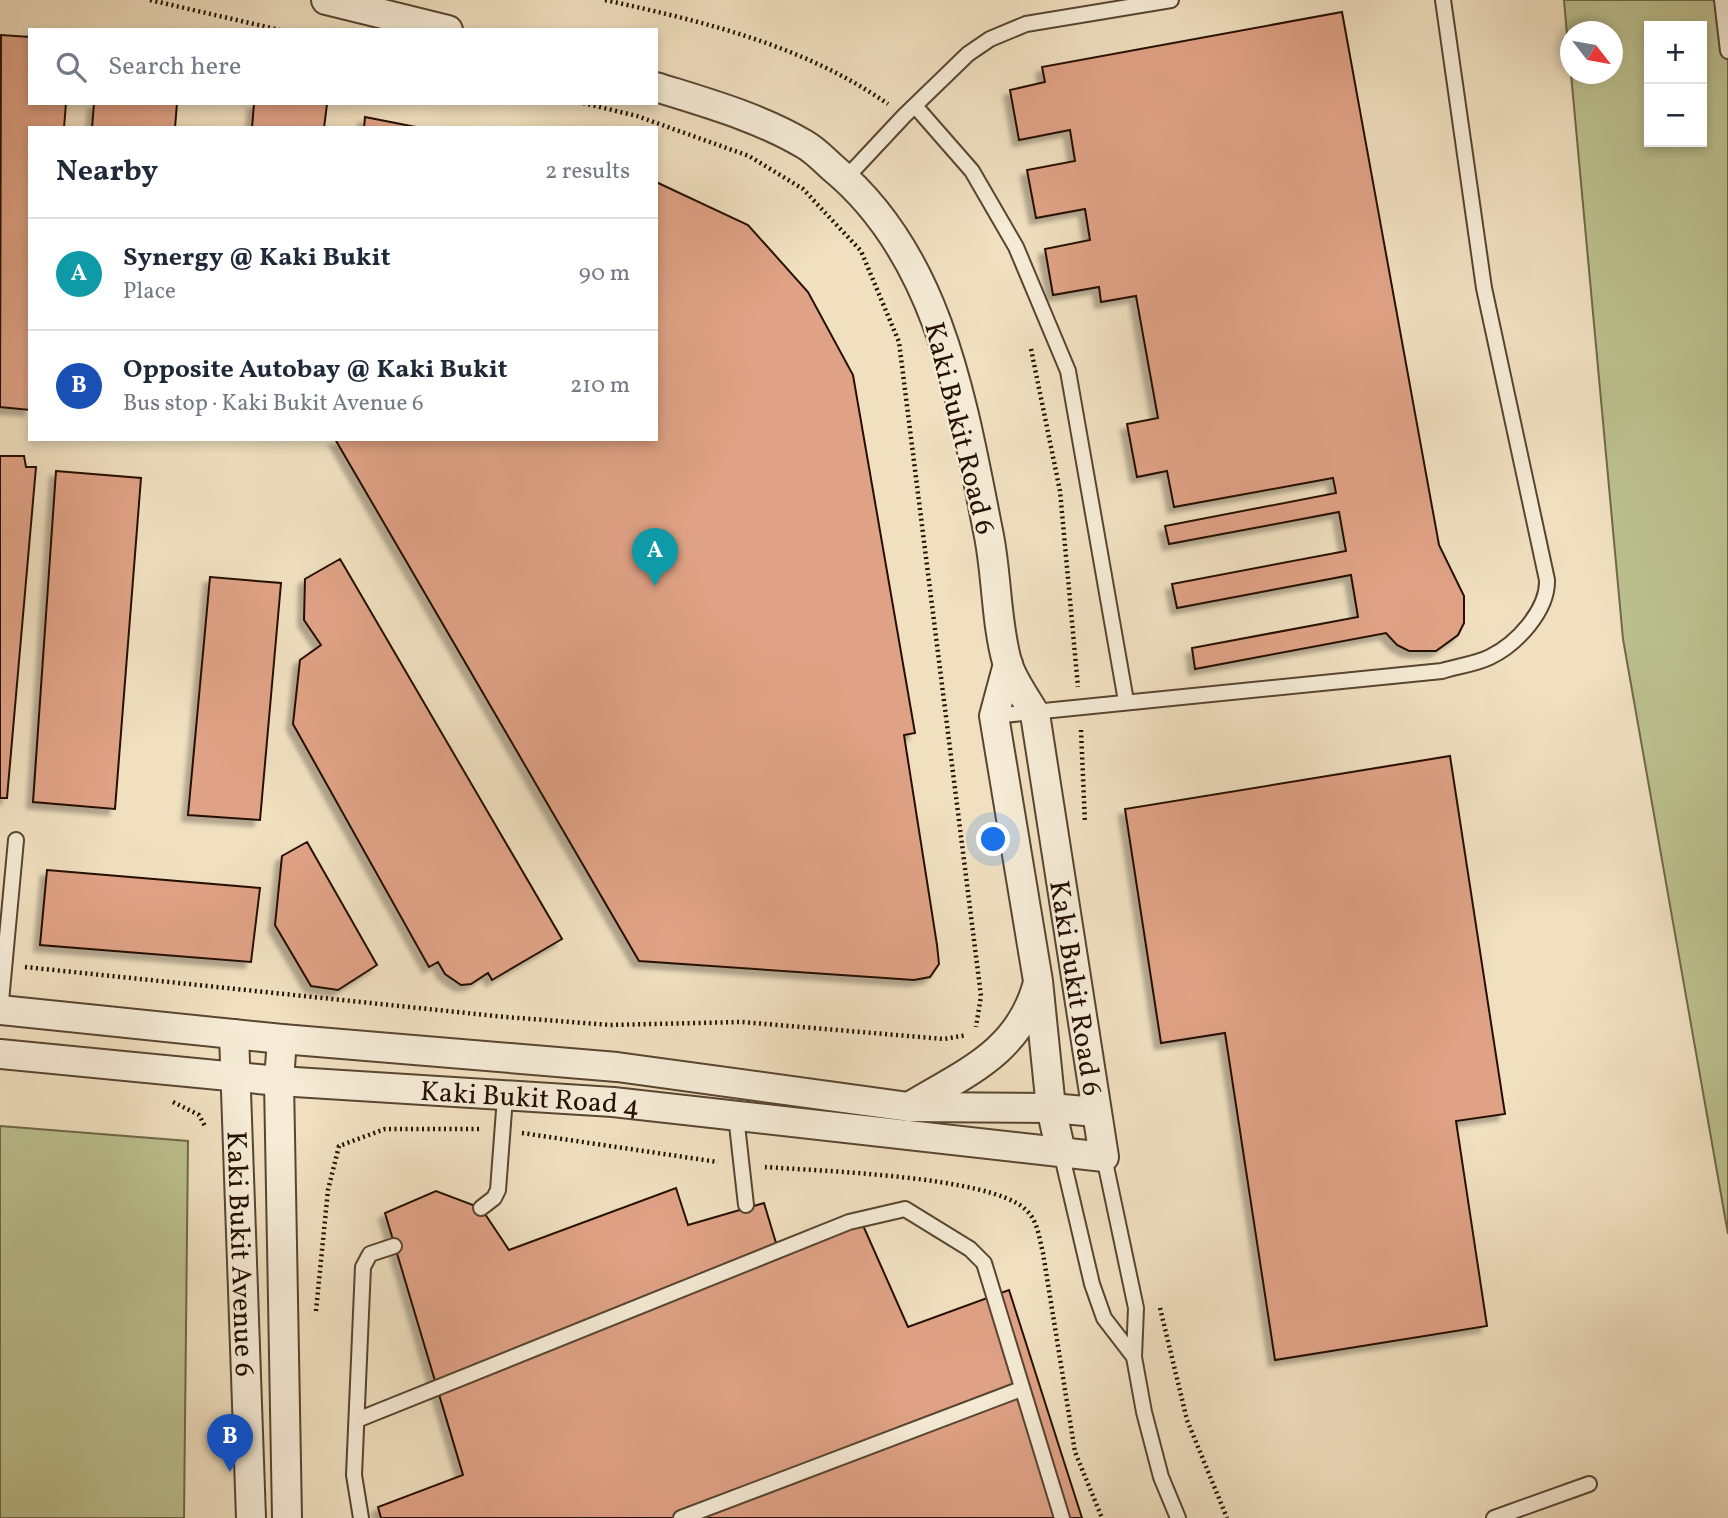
<!DOCTYPE html>
<meta charset="utf-8">
<style>
:root{--surface:#fff;--page:#f2f2f3;--text:#1f2937;--muted:#747a83;--line:#e0e1e3;--accent:#b45309}
body{margin:0;font-family:Vollkorn,serif;background:var(--page);color:var(--text)}
.controls{position:absolute;right:21px;top:21px;display:grid;overflow:hidden;border-radius:0px;box-shadow:0 4px 10px #0003}
.controls button{width:63px;height:63px;display:grid;place-items:center;padding:0;border:0;border-bottom:2px solid var(--line);background:var(--surface);color:var(--text);font:35px sans-serif}
.compass{position:absolute;left:1560px;top:21px;width:63px;height:63px;border-radius:50%;background:var(--surface);box-shadow:0 4px 10px #0003;rotate:121deg}
.you{position:absolute;left:994px;top:840px;width:24px;height:24px;margin:-18px;border:5px solid #fff;border-radius:50%;background:#1a73e8;box-shadow:0 0 0 10px #1a73e833}
.badge{display:grid;place-items:center;width:46px;height:46px;border-radius:50%;background:var(--accent);color:#fff;font-size:23px;font-weight:700}
.pin{position:absolute;translate:-50% -58px;filter:drop-shadow(0 2px 4px #0008)}
.pin::after{content:'';position:absolute;top:37px;width:24px;height:21px;background:inherit;clip-path:polygon(0 0,100% 0,50% 100%)}
.list{margin:0;padding:0;list-style:none}
h2{display:flex;justify-content:space-between;align-items:center;height:91px;margin:0;padding:0 28px;font-size:30px}
h2 small{font-size:23px;font-weight:400;color:var(--muted)}
.list li{display:grid;grid-template-columns:46px 1fr auto;gap:21px;align-items:center;box-sizing:border-box;height:112px;padding:0 28px;border-top:2px solid var(--line)}
.list b{display:block;font-size:26px;white-space:nowrap}
.list p{margin:0;font-size:23px;white-space:nowrap;color:var(--muted)}
.list em{font-size:23px;font-style:normal;color:var(--muted)}
.icon{flex:none;width:38px;height:38px;fill:none;stroke:currentColor;stroke-width:2;stroke-linecap:round;stroke-linejoin:round}
.map{position:relative;flex:none;width:1728px;height:1518px;overflow:hidden}
.search{position:absolute;background:var(--surface);box-shadow:0 4px 10px #0003;left:28px;top:28px;width:630px;height:77px;display:flex;align-items:center;gap:18px;box-sizing:border-box;padding:0 24px;border-radius:0px;color:var(--muted);font-size:26px}
.panel{position:absolute;background:var(--surface);box-shadow:0 4px 10px #0003;left:28px;top:126px;width:630px;height:315px;border-radius:0px}
.map>svg:first-child{display:block}
.green{fill:#bcc190;stroke:#706948;stroke-width:2;fill-rule:evenodd}
.building{fill:#e0a286;stroke:#251100;stroke-width:2;filter:url(#shadow)}
.lines{fill:none;stroke-linecap:round;stroke-linejoin:round}
.lane-casing{stroke:#584530;stroke-width:18}
.street-casing{stroke:#584530;stroke-width:32}
.path{stroke:#251100;stroke-width:4.5;stroke-dasharray:2 3.5;stroke-linecap:butt}
.lane{stroke:#f5ebd6;stroke-width:14}
.street{stroke:#f5ebd6;stroke-width:28}
.labels{text-anchor:middle;stroke-width:5;stroke-linejoin:round;paint-order:stroke}
.street-label{font-size:28px;fill:#251100;stroke:#f5ebd6}
</style>
<div class="map">
<svg width="1728" height="1518" viewBox="0 0 1728 1518">
<defs>
<filter id="shadow"><feDropShadow dx="-6" dy="6" stdDeviation="2" flood-color="#0004"/></filter>
</defs>
<rect width="100%" height="100%" fill="#f0e0c0"/>
<filter id="stains"><feTurbulence type="fractalNoise" baseFrequency=".00286" numOctaves="4"/><feColorMatrix values="0 0 0 0 .2 0 0 0 0 .09 0 0 0 0 .02 0 0 0 .5 -.17"/></filter>
<radialGradient id="worn" r=".72"><stop offset=".6" stop-color="#630" stop-opacity="0"/><stop offset="1" stop-color="#630" stop-opacity=".3"/></radialGradient>
<!-- green -->
<path class="green" d="M1564,0H1728V1234L1623,639L1571,74H1612V32H1570V69ZM1649,26H1702V142H1649Z
M0,1126L188,1141L184,1518H0Z"/>
<!-- building -->
<path class="building" d="M1342,12L1439,545L1464,596V623L1458,635L1436,651H1409L1397,645L1386,633L1195,669L1192,648L1358,617L1351,575L1177,608L1172,584L1346,551L1339,512L1169,544L1165,526L1336,493L1333,478L1174,507L1167,471L1137,477L1127,424L1158,418L1136,296L1101,302L1099,287L1053,295L1045,249L1090,240L1085,209L1036,218L1027,170L1075,161L1070,130L1019,140L1010,90L1045,82L1042,67Z
M1,35L30,37V103H66L64,128H30V410L0,407Z
M94,103H177L175,128H92Z
M254,103L327,104L324,128H252Z
M365,117L421,128H364Z
M656,182L748,225L808,292L853,375L915,733L904,735L937,945L939,964L930,977L914,980L639,961L335,439H656Z
M0,456H24L26,467H36L7,798H0Z
M56,471L141,478L115,809L33,802Z
M340,559L562,939L492,980L488,973L471,984L461,985L445,974L438,962L429,967L293,724L300,660L321,645L304,620L305,579Z
M210,577L281,583L260,820L188,815Z
M1450,756L1505,1114L1456,1121L1487,1326L1275,1360L1225,1033L1161,1043L1125,809Z
M307,842L377,965L338,990L311,986L275,925L282,856Z
M47,870L260,888L251,962L40,945Z
M676,1188L688,1225L764,1203L776,1243L858,1214L908,1327L1009,1290L1082,1518H381L378,1507L463,1475L385,1213L436,1191L481,1208L509,1250Z"/>
<g class="lines">
<defs>
<path id="lane" d="M1722,0L1728,51
M916,107L972,171L1016,247L1068,371L1126,701
M846,178L904,116L968,54L990,39L1026,24L1171,0
M994,716L1442,671C1458,666 1476,664 1490,657C1517,644 1548,610 1547,580L1484,288L1443,0
M0,1012L16,840
M736,1116L746,1205
M1061,1152L1092,1284L1104,1318L1134,1357
M1104,1157L1136,1308L1134,1357L1144,1412L1161,1477L1178,1518
M481,1208L494,1198L498,1190L505,1097
M357,1420L849,1222L905,1209L970,1249L984,1263L1062,1518
M361,1518L354,1475L363,1267L370,1254L394,1246
M681,1518L1021,1389
M1494,1518L1589,1484"/>
<g id="street">
<path d="M326,0L448,30"/>
<path d="M1008,664L994,716L1038,981L1051,1108L1061,1152"/>
<path d="M0,1010L282,1039L617,1067L909,1107L1051,1108L1096,1112"/>
<path id="s1" d="M234,1034L251,1518"/>
<path d="M282,1039L279,1081L287,1518"/>
<path id="s2" d="M0,1054L279,1081L613,1102L1104,1157L1035,714C1026,698 1012,680 1007,662C996,622 997,577 989,536C963,406 941,257 833,168C824,160 815,150 804,144C758,117 707,103 656,87"/>
<path d="M909,1107C965,1073 1018,1053 1037,986"/>
</g>
</defs>
<!-- lane casing -->
<use href="#lane" class="lane-casing"/>
<!-- street casing -->
<use href="#street" class="street-casing"/>
<!-- path -->
<path class="path" d="M150,0L280,30
M605,0C705,22 803,45 888,104
M583,103L637,116L749,156L803,189L861,251L899,342L981,996L976,1027
M1031,349L1060,491L1078,687
M1081,730L1085,823
M25,967L505,1017L610,1025L742,1022L944,1039L967,1035
M173,1102L199,1115L206,1128
M522,1133L718,1162
M765,1167C819,1171 989,1176 1025,1209C1038,1220 1039,1238 1043,1253L1075,1452L1102,1518
M1160,1308L1187,1420L1227,1518
M316,1311L328,1190L339,1146L385,1129H482"/>
<!-- lane -->
<use href="#lane" class="lane"/>
<!-- street -->
<use href="#street" class="street"/>
</g>
<g class="labels">
<!-- street labels -->
<g class="street-label">
<text transform="translate(961 428) rotate(76)" y="10">Kaki Bukit Road 6</text>
<text transform="translate(1077 988) rotate(81)" y="10">Kaki Bukit Road 6</text>
<text dy="10" stroke="none"><textPath href="#s2" startOffset="532">Kaki Bukit Road 4</textPath></text>
<text dy="10" stroke="none"><textPath href="#s1" startOffset="220">Kaki Bukit Avenue 6</textPath></text>
</g>
</g>
<rect width="100%" height="100%" filter="url(#stains)"/>
<rect width="100%" height="100%" fill="url(#worn)"/>
</svg>
<div class="controls">
<button>+</button>
<button>−</button>
</div>
<svg class="compass" viewBox="-18 -18 36 36"><path d="M0-13l5 13h-10z" fill="#e53935"/><path d="M0 13l5-13h-10z" fill="#747a83"/></svg>
<div class="you"></div>
<div class="pin badge" style="left:655px;top:586px;background:#0f9aa8">A</div>
<div class="pin badge" style="left:230px;top:1472px;background:#1a4fb4">B</div>
<div class="search"><svg class="icon" aria-label="search" viewBox="0 0 24 24"><circle cx="10" cy="10" r="6"/><path d="M15 15l6 6"/></svg>Search here</div>
<section class="panel">
<h2>Nearby<small>2 results</small></h2>
<ul class="list">
<li><span class="badge" style="background:#0f9aa8">A</span><div><b>Synergy @ Kaki Bukit</b><p>Place</p></div><em>90 m</em></li>
<li><span class="badge" style="background:#1a4fb4">B</span><div><b>Opposite Autobay @ Kaki Bukit</b><p>Bus stop · Kaki Bukit Avenue 6</p></div><em>210 m</em></li>
</ul>
</section>
</div>
